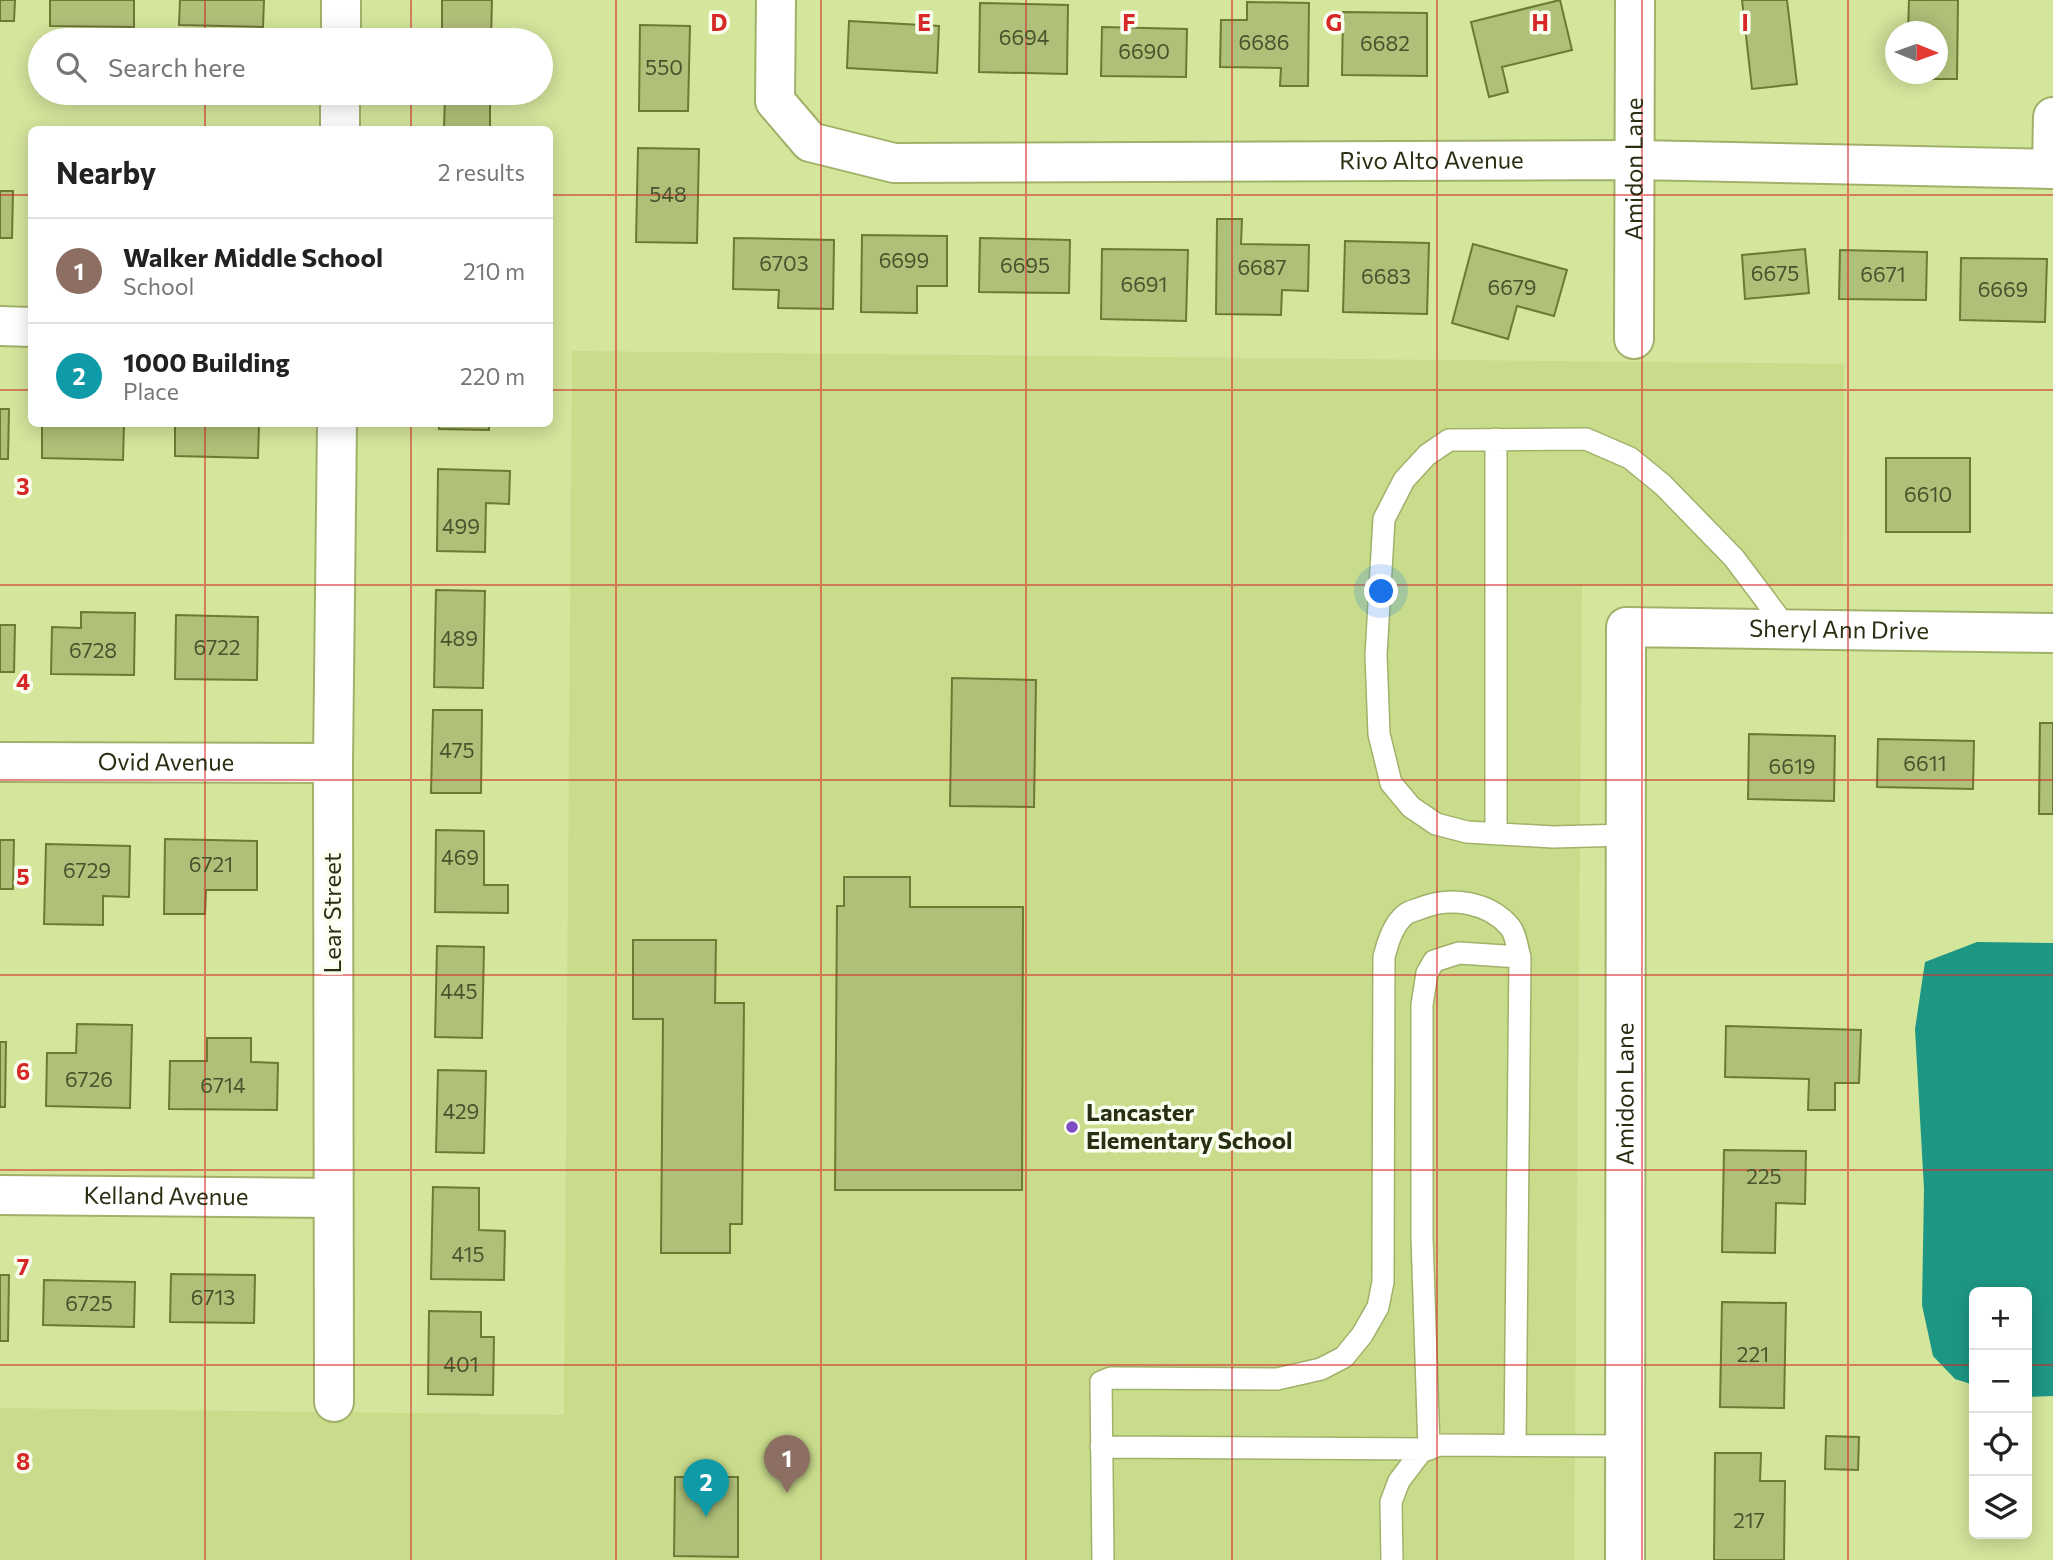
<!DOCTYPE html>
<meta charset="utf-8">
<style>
:root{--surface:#fff;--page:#f2f2f2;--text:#222;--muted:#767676;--line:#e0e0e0;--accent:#db2777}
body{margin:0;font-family:Commissioner,sans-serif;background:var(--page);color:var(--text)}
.controls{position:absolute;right:21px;bottom:21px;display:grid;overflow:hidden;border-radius:10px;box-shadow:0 4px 18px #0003}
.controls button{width:63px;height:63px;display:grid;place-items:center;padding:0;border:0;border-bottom:2px solid var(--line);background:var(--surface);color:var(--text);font:35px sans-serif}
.compass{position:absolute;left:1885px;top:21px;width:63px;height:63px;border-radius:50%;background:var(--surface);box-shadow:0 4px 18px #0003;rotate:91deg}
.you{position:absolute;left:1382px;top:592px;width:24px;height:24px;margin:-18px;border:5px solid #fff;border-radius:50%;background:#1a73e8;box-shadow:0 0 0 10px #1a73e833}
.badge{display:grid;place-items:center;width:46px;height:46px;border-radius:50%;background:var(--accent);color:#fff;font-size:23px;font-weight:700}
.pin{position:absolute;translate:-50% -58px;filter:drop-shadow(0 2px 4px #0008)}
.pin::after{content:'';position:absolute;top:37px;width:24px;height:21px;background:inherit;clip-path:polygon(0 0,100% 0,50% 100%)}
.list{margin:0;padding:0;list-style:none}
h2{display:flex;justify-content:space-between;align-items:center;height:91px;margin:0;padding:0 28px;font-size:30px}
h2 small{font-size:23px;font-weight:400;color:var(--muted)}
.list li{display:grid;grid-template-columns:46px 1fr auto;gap:21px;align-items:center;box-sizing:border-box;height:105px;padding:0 28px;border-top:2px solid var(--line)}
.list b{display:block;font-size:26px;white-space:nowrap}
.list p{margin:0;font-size:23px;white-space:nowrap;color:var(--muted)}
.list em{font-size:23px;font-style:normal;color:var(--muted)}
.icon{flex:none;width:38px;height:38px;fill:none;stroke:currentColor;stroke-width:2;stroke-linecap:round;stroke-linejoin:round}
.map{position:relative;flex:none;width:2053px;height:1560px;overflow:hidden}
.search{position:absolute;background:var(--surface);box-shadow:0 4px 18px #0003;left:28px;top:28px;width:525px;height:77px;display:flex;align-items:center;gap:18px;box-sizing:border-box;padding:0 24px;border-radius:38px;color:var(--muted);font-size:26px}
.panel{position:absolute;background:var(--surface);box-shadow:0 4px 18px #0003;left:28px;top:126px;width:525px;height:301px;border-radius:10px}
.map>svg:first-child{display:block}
.built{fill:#c9dc8b}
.water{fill:#1d9784}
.building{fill:#afc078;stroke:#6c7a34;stroke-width:2}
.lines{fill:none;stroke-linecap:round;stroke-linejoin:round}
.service-casing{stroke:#a1b16a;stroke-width:24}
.minor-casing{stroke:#a1b16a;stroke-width:42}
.tertiary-casing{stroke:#a1b16a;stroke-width:42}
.service{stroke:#fff;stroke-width:21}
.minor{stroke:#fff;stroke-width:38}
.tertiary{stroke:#fff;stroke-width:38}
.grid{fill:none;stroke:#d62828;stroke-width:2;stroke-opacity:0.55}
.poi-dot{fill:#7f4ec6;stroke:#fbfff0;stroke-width:2.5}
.labels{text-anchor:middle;stroke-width:7;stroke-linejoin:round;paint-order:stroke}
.number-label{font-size:21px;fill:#4a532c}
.street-label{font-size:24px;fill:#292f12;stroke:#fbfff0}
.poi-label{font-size:24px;font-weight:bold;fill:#292f12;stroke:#fbfff0;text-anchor:start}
.grid-label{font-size:23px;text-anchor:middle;font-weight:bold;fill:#d62828;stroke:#fbfff0;stroke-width:7;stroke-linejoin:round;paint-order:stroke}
</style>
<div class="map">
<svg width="2053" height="1560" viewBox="0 0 2053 1560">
<rect width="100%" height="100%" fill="#d4e59c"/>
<!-- built -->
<path class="built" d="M572,351L1844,364L1843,586L1582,585L1574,1560H0V1408L564,1415Z"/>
<!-- water -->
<path class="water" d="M1977,942L2053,943V1396L2027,1397V1292H1974V1385L1955,1379L1933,1356L1922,1305L1924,1189L1915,1029L1925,962Z"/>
<!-- building -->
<path class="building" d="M0,0H15L14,21H0Z
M50,0H134V27L50,26Z
M180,0H264L263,27L179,25Z
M442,0H492L491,40H442Z
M1560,0L1572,50L1502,67L1508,92L1489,97L1471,22Z
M1742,0H1787L1797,84L1752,89Z
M1909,0H1958L1957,79H1907V74H1938V32H1908Z
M1247,2L1309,3L1308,86H1280L1281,68L1220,67L1221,20H1247Z
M980,3L1068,5L1067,74L979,72Z
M1343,12L1427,13V76L1342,75Z
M849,21L939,26L937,73L847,68Z
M640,25L690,26L688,111H639Z
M1102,27L1187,29L1186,77L1101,76Z
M445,93H490V130H444Z
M638,148L699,149L697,243L636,242Z
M0,191H13L12,238H0Z
M1217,219H1242L1241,244L1309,245L1308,291L1282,290L1281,315L1216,314Z
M862,235L947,236V286H917V313L861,312Z
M734,238L834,240L833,309L778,308L779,290L733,289Z
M980,238L1070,240L1069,293L979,292Z
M1345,241L1429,243L1427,314L1343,312Z
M1473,244L1567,270L1554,316L1517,306L1508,339L1452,323Z
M1102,249L1188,250L1186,321L1101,319Z
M1805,249L1809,293L1745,299L1742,255Z
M1840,250L1927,252L1926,300L1839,299Z
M1961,258L2047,259L2045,322L1960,320Z
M0,409H9L8,459H0Z
M42,424H124L123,460L42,458Z
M175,424H259L258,458L175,456Z
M439,424H489V430L439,429Z
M1886,458H1970V532H1886Z
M438,469L510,471L509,504L486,503L485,552L437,551Z
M436,590L485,591L483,688L434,687Z
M81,612L135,613L134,675L51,674L52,627L81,628Z
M176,615L258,617L257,680L175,679Z
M0,625H15L14,672H0Z
M952,678L1036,680L1034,807L950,806Z
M433,710H482L481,793H431Z
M2040,723H2053V814H2039Z
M1749,734L1835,736L1834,801L1748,799Z
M1878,739L1974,741L1973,789L1877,787Z
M436,830L484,831V885H508V913L435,912Z
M165,839L257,841V890H206L205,914H164Z
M0,840H14L13,889H0Z
M46,844L130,846L129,897L103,896V925L44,924Z
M844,877H910V907H1023L1022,1190H835L837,906H844Z
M633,940H716L715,1003H744L742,1224H730V1253H661L663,1019H633Z
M437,946L484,947L482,1038L435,1037Z
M77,1024L132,1025L130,1108L46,1106L47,1053H76Z
M1726,1026L1861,1030L1859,1083H1835V1110H1808L1809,1079L1725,1077Z
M207,1038H251V1062L278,1063L277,1110L169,1109L170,1061H207Z
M0,1042H6L5,1107H0Z
M438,1070L486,1071L484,1153L436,1152Z
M1724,1150L1806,1151L1805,1204L1776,1203L1775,1253L1722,1252Z
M433,1187L479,1188V1230L505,1231L504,1280L431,1279Z
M171,1274L255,1275L254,1323L170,1322Z
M0,1275H9L8,1341H0Z
M44,1280L135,1282L134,1327L43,1325Z
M1722,1302L1786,1303L1784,1408L1720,1407Z
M429,1311L481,1312V1337H494L493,1395L428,1394Z
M1826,1436L1859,1437L1858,1470L1825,1469Z
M1715,1453H1761L1760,1481H1785L1784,1560H1714Z
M675,1477H738V1557L674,1556Z"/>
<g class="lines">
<defs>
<path id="service" d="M1496,439V834
M1626,835L1553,837L1467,832L1436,824L1411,807L1391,783L1379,734L1376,655L1384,519L1404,480L1427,455L1449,440L1586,439L1630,458L1663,485L1734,558L1788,630
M1101,1447L1429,1449
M1429,1449L1422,1236V1005L1427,973L1434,961L1459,953L1520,957
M1103,1560L1101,1382L1111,1378L1277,1379L1321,1369L1344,1357L1362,1335L1378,1307L1383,1282L1384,957C1388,942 1393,924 1406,914C1410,911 1417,910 1421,908C1451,896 1489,902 1510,927C1516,934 1517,948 1520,957L1515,1444
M1392,1560L1391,1502L1399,1481L1421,1452L1439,1445L1625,1446"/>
<g id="minor">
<path id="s1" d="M776,0L775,101L810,142L894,163L1636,160L2053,169"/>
<path d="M341,40V0"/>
<path d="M340,130V93"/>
<path d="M2052,169L2053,117"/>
<path d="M0,326L32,327"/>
<path id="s2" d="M1634,339L1635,0"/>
<path id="s3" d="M0,762L333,763"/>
<path id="s4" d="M0,1195L333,1198"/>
<path d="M334,1402L333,763L337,424"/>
</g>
<g id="tertiary">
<path id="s5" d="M1625,1560L1626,627L2053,633"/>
</g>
</defs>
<!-- service casing -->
<use href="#service" class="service-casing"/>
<!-- minor casing -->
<use href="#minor" class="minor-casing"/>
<!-- tertiary casing -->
<use href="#tertiary" class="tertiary-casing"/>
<!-- service -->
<use href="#service" class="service"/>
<!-- minor -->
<use href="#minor" class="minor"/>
<!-- tertiary -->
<use href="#tertiary" class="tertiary"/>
</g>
<!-- grid -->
<path class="grid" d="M205,0V40M411,0V40M616,0V1560M821,0V1560M1026,0V1560M1232,0V1560M1437,0V1560M1642,0V1560M1848,0V1560M205,93V130M411,93V130M0,195H32M550,195H2053M0,390H32M550,390H2053M205,424V1560M411,424V1560M0,585H2053M0,780H2053M0,975H2053M0,1170H2053M0,1365H1974M2027,1365H2053"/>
<!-- markers -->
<circle class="poi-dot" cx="1072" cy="1127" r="7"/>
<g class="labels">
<!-- number labels -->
<g class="number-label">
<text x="1024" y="45">6694</text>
<text x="1264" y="50">6686</text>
<text x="1385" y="51">6682</text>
<text x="1144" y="59">6690</text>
<text x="664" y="75">550</text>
<text x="668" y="202">548</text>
<text x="904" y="268">6699</text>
<text x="784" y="271">6703</text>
<text x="1025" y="273">6695</text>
<text x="1262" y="275">6687</text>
<text x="1775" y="281">6675</text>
<text x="1883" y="282">6671</text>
<text x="1386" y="284">6683</text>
<text x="1144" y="292">6691</text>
<text x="1512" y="295">6679</text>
<text x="2003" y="297">6669</text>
<text x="1928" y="502">6610</text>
<text x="461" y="534">499</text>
<text x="459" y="646">489</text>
<text x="217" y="655">6722</text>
<text x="93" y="658">6728</text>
<text x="457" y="758">475</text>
<text x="1925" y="771">6611</text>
<text x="1792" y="774">6619</text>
<text x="460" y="865">469</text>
<text x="211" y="872">6721</text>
<text x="87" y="878">6729</text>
<text x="459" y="999">445</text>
<text x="89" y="1087">6726</text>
<text x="223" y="1093">6714</text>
<text x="461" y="1119">429</text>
<text x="1764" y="1184">225</text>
<text x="468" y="1262">415</text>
<text x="213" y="1305">6713</text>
<text x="89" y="1311">6725</text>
<text x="1753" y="1362">221</text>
<text x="461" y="1372">401</text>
<text x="1749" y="1528">217</text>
</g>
<!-- street labels -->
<g class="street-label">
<text dy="8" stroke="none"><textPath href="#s1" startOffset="779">Rivo Alto Avenue</textPath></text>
<text dy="8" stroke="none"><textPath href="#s2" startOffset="170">Amidon Lane</textPath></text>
<text dy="8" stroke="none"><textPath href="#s5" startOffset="1146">Sheryl Ann Drive</textPath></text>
<text dy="8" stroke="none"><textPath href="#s3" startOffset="166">Ovid Avenue</textPath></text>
<text transform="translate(333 913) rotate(-90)" y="8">Lear Street</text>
<text dy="8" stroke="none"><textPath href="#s5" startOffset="466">Amidon Lane</textPath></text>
<text dy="8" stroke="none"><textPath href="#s4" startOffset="166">Kelland Avenue</textPath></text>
</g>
<!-- poi labels -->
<g class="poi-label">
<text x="1086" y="1121">Lancaster<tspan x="1086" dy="28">Elementary School</tspan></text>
</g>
</g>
<g class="grid-label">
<text x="719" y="31">D</text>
<text x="924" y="31">E</text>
<text x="1129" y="31">F</text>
<text x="1334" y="31">G</text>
<text x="1540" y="31">H</text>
<text x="1745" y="31">I</text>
<text x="23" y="495">3</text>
<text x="23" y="690">4</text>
<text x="23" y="885">5</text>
<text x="23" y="1080">6</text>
<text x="23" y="1275">7</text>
<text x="23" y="1470">8</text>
</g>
</svg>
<div class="controls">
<button>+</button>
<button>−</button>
<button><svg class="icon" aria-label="locate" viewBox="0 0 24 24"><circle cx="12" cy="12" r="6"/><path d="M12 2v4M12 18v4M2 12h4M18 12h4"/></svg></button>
<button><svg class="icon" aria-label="layers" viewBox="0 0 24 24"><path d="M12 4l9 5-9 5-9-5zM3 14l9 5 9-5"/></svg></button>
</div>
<svg class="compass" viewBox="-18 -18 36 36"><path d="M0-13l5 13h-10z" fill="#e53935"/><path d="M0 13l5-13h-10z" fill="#767676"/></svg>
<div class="you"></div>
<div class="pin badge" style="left:787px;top:1493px;background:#8d6e63">1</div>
<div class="pin badge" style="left:706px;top:1517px;background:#0f9aa8">2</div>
<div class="search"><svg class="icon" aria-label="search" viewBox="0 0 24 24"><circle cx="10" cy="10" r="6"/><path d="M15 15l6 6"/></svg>Search here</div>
<section class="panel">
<h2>Nearby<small>2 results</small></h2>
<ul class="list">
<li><span class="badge" style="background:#8d6e63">1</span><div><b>Walker Middle School</b><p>School</p></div><em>210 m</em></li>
<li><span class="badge" style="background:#0f9aa8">2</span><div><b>1000 Building</b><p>Place</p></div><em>220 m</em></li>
</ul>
</section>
</div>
